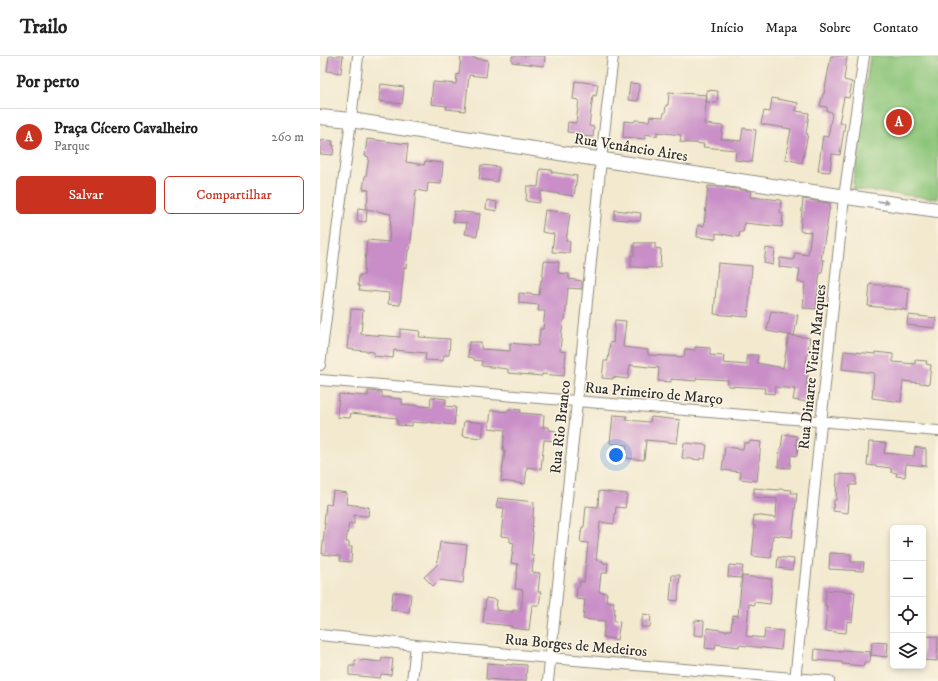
<!DOCTYPE html>
<html lang="pt">
<meta charset="utf-8">
<style>
:root{--surface:#fff;--page:#f6f6f6;--text:#222;--muted:#767676;--line:#e0e0e0;--accent:#c8321e}
body{margin:0;font-family:"IM FELL DW Pica",serif;background:var(--page);color:var(--text)}
.controls{position:absolute;right:12px;bottom:12px;display:grid;overflow:hidden;border-radius:6px;box-shadow:0 2px 6px #0003}
.controls button{width:36px;height:36px;display:grid;place-items:center;padding:0;border:0;border-bottom:1px solid var(--line);background:var(--surface);color:var(--text);font:20px sans-serif}
.you{position:absolute;left:296px;top:399px;width:14px;height:14px;margin:-10px;border:3px solid #fff;border-radius:50%;background:#1a73e8;box-shadow:0 0 0 6px #1a73e833}
.badge{display:grid;place-items:center;width:26px;height:26px;border-radius:50%;background:var(--accent);color:#fff;font-size:13px;font-weight:700}
.pin{position:absolute;translate:-50% -50%;border:2px solid #fff;box-shadow:0 1px 4px #0006}
.list{margin:0;padding:0;list-style:none}
h2{display:flex;justify-content:space-between;align-items:center;height:52px;margin:0;padding:0 16px;font-size:17px}
h2 small{font-size:13px;font-weight:400;color:var(--muted)}
.list li{display:grid;grid-template-columns:26px 1fr auto;gap:12px;align-items:center;box-sizing:border-box;height:56px;padding:0 16px;border-top:1px solid var(--line)}
.list b{display:block;font-size:15px;white-space:nowrap}
.list p{margin:0;font-size:13px;white-space:nowrap;color:var(--muted)}
.list em{font-size:13px;font-style:normal;color:var(--muted)}
.actions{display:flex;gap:8px;padding:12px 16px}
.actions a{flex:1;padding:9px 0;border:1px solid var(--accent);border-radius:6px;text-align:center;font-size:14px;color:var(--accent)}
.actions .main{background:var(--accent);color:#fff}
.icon{flex:none;width:22px;height:22px;fill:none;stroke:currentColor;stroke-width:2;stroke-linecap:round;stroke-linejoin:round}
.map{position:relative;flex:none;width:618px;height:625px;overflow:hidden}
header{display:flex;align-items:center;gap:24px;box-sizing:border-box;height:56px;padding:0 20px;background:var(--surface);border-bottom:1px solid var(--line)}
header strong{font-size:19px}
nav{display:flex;gap:22px;margin-inline-start:auto;font-size:14px}
main{display:flex}
aside{flex:1;background:var(--surface)}
.map>svg:first-child{display:block}
.green{fill:#8ac478;stroke:#5a7852}
.building{fill:#c98ec8}
.lines{fill:none;stroke-linecap:round;stroke-linejoin:round}
.street-casing{stroke:#8e8a7d;stroke-width:12}
.secondary-casing{stroke:#8e8a7d;stroke-width:16}
.street{stroke:#fff;stroke-width:10}
.secondary{stroke:#fff;stroke-width:14}
.oneway{fill:#a0a0a0}
.labels{text-anchor:middle;stroke-width:3;stroke-linejoin:round;paint-order:stroke}
.street-label{font-size:15px;fill:#2b2b2b;stroke:#fcf5e5}
</style>
<header>
<strong>Trailo</strong>
<nav><a>Início</a><a>Mapa</a><a>Sobre</a><a>Contato</a></nav>
</header>
<main>
<aside>
<h2>Por perto<small></small></h2>
<ul class="list">
<li><span class="badge">A</span><div><b>Praça Cícero Cavalheiro</b><p>Parque</p></div><em>260 m</em></li>
</ul>
<div class="actions"><a class="main">Salvar</a><a>Compartilhar</a></div>
</aside>
<div class="map">
<svg width="618" height="625" viewBox="0 0 618 625">
<rect width="100%" height="100%" fill="#fcf5e5"/>
<filter id="ink" filterUnits="userSpaceOnUse"><feTurbulence type="fractalNoise" baseFrequency=".025" numOctaves="2"/><feDisplacementMap in="SourceGraphic" scale="8" xChannelSelector="R" yChannelSelector="G"/><feConvolveMatrix kernelMatrix="1 2 1 2 8 2 1 2 1" color-interpolation-filters="sRGB"/></filter>
<filter id="wash" filterUnits="userSpaceOnUse"><feTurbulence type="fractalNoise" baseFrequency=".012" numOctaves="4" result="noise"/><feDisplacementMap in="SourceGraphic" scale="16" xChannelSelector="R" yChannelSelector="G"/><feGaussianBlur stdDeviation="0.9" result="paint"/><feColorMatrix in="noise" values="0 0 0 0 0 0 0 0 0 0 0 0 0 0 0 0 0 1.4 0 .05"/><feComposite in="paint" operator="in"/></filter>
<g filter="url(#wash)">
<rect width="100%" height="100%" fill="#f2e9cf"/>
<!-- green -->
<path class="green" d="M550,0H618V143L532,133Z"/>
<g id="blocks">
<!-- building -->
<path class="building" d="M9,0H23L21,17L7,15Z
M141,0H153V2L168,4L166,21L149,19L145,55L126,53L127,50L111,48L113,26L136,28L137,18L139,19Z
M192,0H225L224,10L192,6Z
M511,0H527L524,24L532,26L529,42L524,41L519,67H525L520,99L512,98L510,116L498,115L503,80L508,81L512,58V56L507,55V51L500,50L503,38H504Z
M255,25L278,28L276,40L273,39L269,70L274,71L273,81L260,80L257,77L247,76L248,66L256,67L259,44L253,43Z
M310,27L319,28L318,45L308,44Z
M61,28L84,31L82,48L59,45Z
M387,34L398,35L397,47L386,46Z
M349,36L387,39L384,68L403,70L401,83L421,85L423,72L436,74L432,106L415,104L416,94L383,91L384,88L360,86L361,79L337,76V80L325,78V83L303,81L304,65L314,66L315,64L329,65L330,60L343,61L344,57H345L346,49H348Z
M452,42L478,47L476,55L489,57L486,78H488L482,107L465,103L471,73L441,68L444,55L450,56Z
M47,83L88,88L86,106L104,109L105,105L123,107L121,128L108,127L107,136L96,134L90,194H88L86,212L84,211L80,249L68,248L69,237L39,234L40,230H38L39,219H44L47,184L69,186L71,158L47,153L46,166L37,165L38,152L46,153L49,134L43,133L45,120H46L49,101L45,100Z
M0,84L13,85L12,89H14L13,99L0,98Z
M161,109L179,111L177,126L159,123Z
M220,113L232,114L231,116L257,120L254,140L221,135L219,147L206,145L207,130L218,131Z
M388,130L410,132L431,135L430,141L461,144L460,157H463L462,171L425,167L423,176H420L419,181L396,177V183L377,181L378,169L384,170Z
M483,143L510,147L507,169L501,204H504L502,217H500L499,223L496,253L483,252L485,227L478,226L480,213L459,211L460,202L474,204L475,197L488,199L491,176L480,175Z
M167,144L177,146L176,155L166,153Z
M225,154L250,157L246,185L250,186L249,197L232,196L234,178L222,176Z
M295,154L321,157L320,165L294,163Z
M134,155L160,158L157,180L145,178L147,167L133,166Z
M314,187H335V192L341,193L340,212L311,211V199H314Z
M446,192L455,194L453,209L444,207Z
M224,205L239,206L238,217L249,218V223L262,225V233L248,232L245,264H243L240,295L246,296L244,320L222,318V320L188,317V313L162,310V305L154,304V302L148,301L149,286H161V293L190,295V287L218,290L220,273H223L225,255H218L219,249L199,247V237L219,239L221,224L222,225Z
M398,207L432,210L428,261L394,258Z
M550,228L589,232L587,254L548,250Z
M31,253L43,254L41,278L80,281V273L100,275L99,281L130,283L129,299H124L123,305L105,304L106,297L74,294L73,302L54,300V296L27,293Z
M451,255L478,259L474,280L447,275Z
M588,259L616,262L615,272L587,269Z
M295,264L306,265L303,291L328,294V299L364,301L365,293L375,294V291L390,292V299L404,300L403,307L427,309V299H438L437,307L463,312L469,279L490,282L486,306H488L486,332H491L489,346L473,344L475,333L455,331L454,338L444,337L445,332L408,330V324L376,322V325L351,323V326L338,325L339,312L310,309L308,323L293,321V323L282,322L284,305H288L290,286L293,287Z
M524,295L555,298V296L573,298V306L595,308V304L607,305L606,308L611,309L609,328L583,325L581,346L552,342L554,317L522,313Z
M48,335L62,336V341L82,343V348L110,351L111,341L126,343L125,350L136,351L134,369L108,366V367L92,366V370L77,369V362L31,357L30,362L17,361L19,338L48,340Z
M188,353L201,354L200,357L224,359L223,371H229V374L236,375L235,385L224,384L221,413L207,411L205,428L181,425L185,394H183L185,374L169,372L171,354L188,356Z
M293,359L307,360L306,364L330,366L331,361L360,364L357,387L326,384L324,404L306,402L307,389L290,387Z
M144,365L164,367L162,382L142,380Z
M463,378L477,380L476,389H478L477,400L471,399L470,412L458,411L460,392H461Z
M430,385L441,386L437,425L420,423L421,416L402,414L405,391L423,393L424,387H429Z
M549,386L566,387L564,397L594,400L595,391L606,393V410L586,408L585,421L576,420L577,417L571,416V412L547,409Z
M364,387L387,389L385,403L380,402V404L362,402Z
M517,418L536,419V429H530L528,457L513,455L514,444H516Z
M434,432L458,434L459,433L472,434L471,437H477L472,481L453,479L451,502L432,500L435,470L433,469L434,459L456,462L457,443L434,441Z
M13,435L27,437L26,448L49,451L48,460L34,459V468L29,467L26,486H29V491H32L31,506L20,505V500L2,498L5,467H4L6,448L11,449Z
M279,435L307,438L305,452L296,451L294,468L280,466L276,504L283,505V507H288L287,517H281L279,536L287,537L286,545L294,546L293,552H295L294,565L300,566L297,584L283,581L285,565L263,563L265,544L256,543L257,531H259L260,525L264,526L268,487L260,486L262,471H264L266,450L278,451Z
M178,442L214,446L212,476H213L211,500H214L212,516L220,517L218,536H221L219,549H212L209,574L192,572V570L163,567L166,542L177,544L176,554L193,556V554L201,555L203,534L195,533L198,508L191,507L194,487L190,486V481L181,480L184,452L176,451Z
M120,486L147,489L143,527L119,524L113,530L104,521L117,509Z
M510,497L531,498V506H544L543,515L509,513Z
M458,501L474,503L472,514L457,512Z
M409,509L423,510L421,522L408,521Z
M352,519H360L358,545L350,544Z
M422,520L452,523L450,548L434,546V549L429,548L426,580L444,582L445,573L463,575L461,594L419,589V591L396,588L395,593L385,592L387,572L407,575V574H411L413,559L418,560Z
M506,534L535,536L532,566L527,565L526,577L505,575L507,550H505Z
M73,536L91,538L89,556L71,554Z
M323,558L331,559L330,571H321Z
M375,564L384,565L383,580L374,579Z
M603,580L618,581L617,605L603,604Z
M552,586L568,587L567,601L551,599Z
M495,593L523,596V594L551,596L550,606H544V610L522,608V606L494,604Z
M62,602L73,603L71,619L61,618L60,622L29,619V610H35V604L42,605V604L61,606Z
M167,607L192,609V608L207,609L206,625H194L166,623Z"/>
</g>
</g>
<g filter="url(#ink)">
<use href="#blocks" fill-opacity="0" stroke="#8e8a7d" stroke-width="1"/>
<g class="lines">
<defs>
<path id="street" d="M0,309L31,64L38,0
M0,324L618,375
M0,579L96,589L230,602L509,625
M92,625L96,589
M228,625L257,346L281,104L293,0
M475,625L524,141L544,0"/>
<path id="secondary" d="M0,61L31,64C227,95 422,127 618,154"/>
</defs>
<!-- street casing -->
<use href="#street" class="street-casing"/>
<!-- secondary casing -->
<use href="#secondary" class="secondary-casing"/>
<!-- street -->
<use href="#street" class="street"/>
<!-- secondary -->
<use href="#secondary" class="secondary"/>
</g>
<!-- one-way arrows -->
<defs><path id="oneway-solid" d="M-6-.8H1V-3.2L6.5 0L1 3.2V.8H-6Z"/></defs>
<use class="oneway" href="#oneway-solid" transform="translate(563 146) rotate(8)"/>
</g>
<g class="labels">
<!-- street labels -->
<g class="street-label">
<text transform="translate(311 91) rotate(9)" y="5">Rua Venâncio Aires</text>
<text transform="translate(492 311) rotate(-84)" y="5">Rua Dinarte Vieira Marques</text>
<text transform="translate(334 337) rotate(5)" y="5">Rua Primeiro de Março</text>
<text transform="translate(240 371) rotate(-84)" y="5">Rua Rio Branco</text>
<text transform="translate(256 589) rotate(5)" y="5">Rua Borges de Medeiros</text>
</g>
</g>
</svg>
<div class="controls">
<button>+</button>
<button>−</button>
<button><svg class="icon" aria-label="locate" viewBox="0 0 24 24"><circle cx="12" cy="12" r="6"/><path d="M12 2v4M12 18v4M2 12h4M18 12h4"/></svg></button>
<button><svg class="icon" aria-label="layers" viewBox="0 0 24 24"><path d="M12 4l9 5-9 5-9-5zM3 14l9 5 9-5"/></svg></button>
</div>
<div class="you"></div>
<div class="pin badge" style="left:579px;top:66px">A</div>
</div>
</main>
